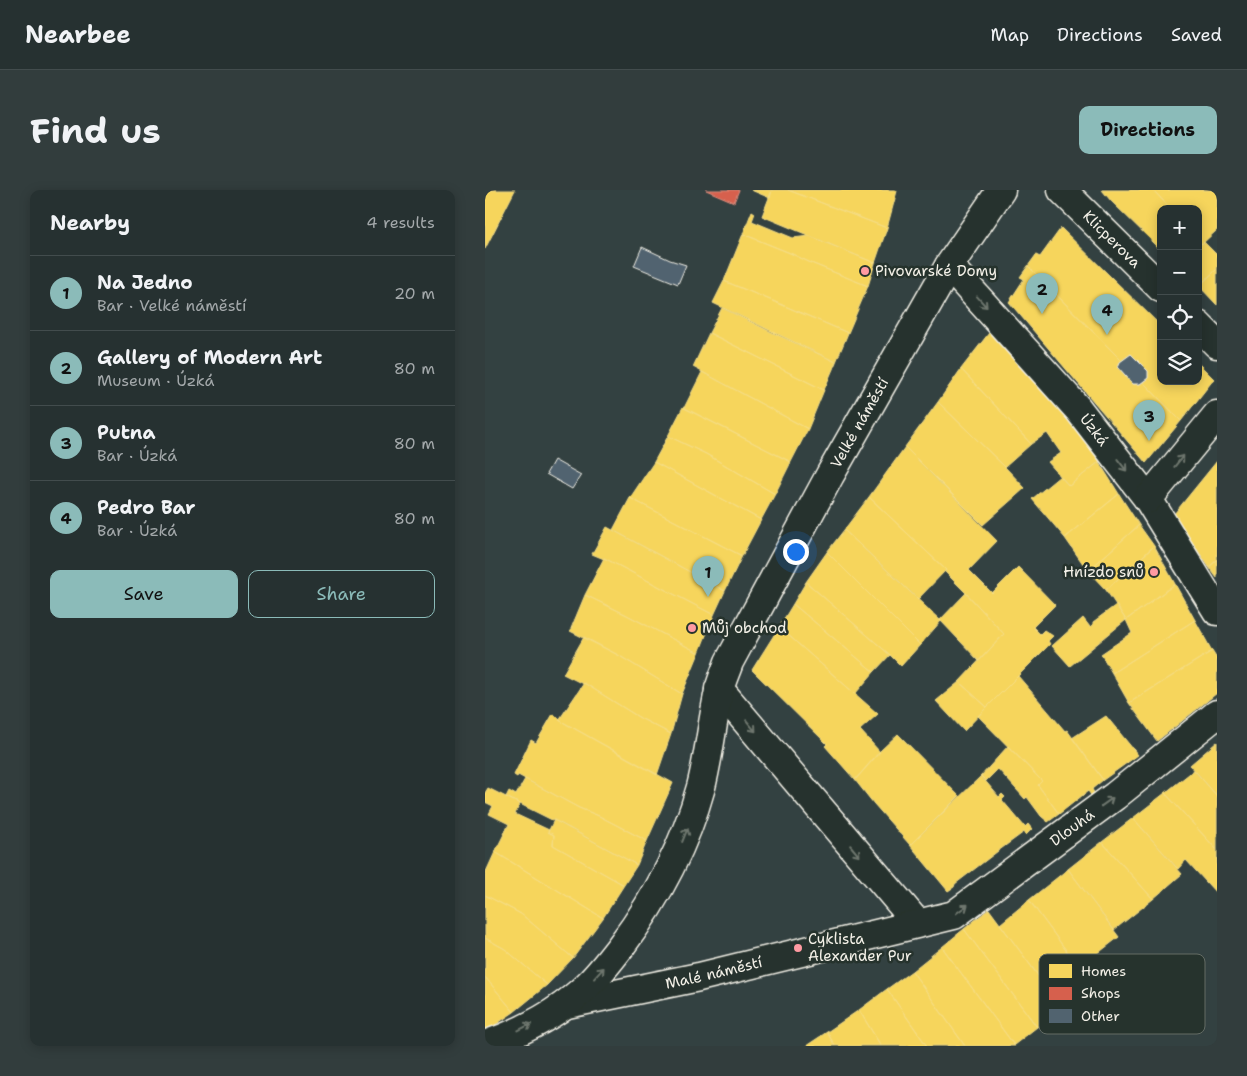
<!DOCTYPE html>
<meta charset="utf-8">
<style>
:root{--surface:#263131;--page:#323d3d;--text:#f1f3f6;--muted:#a4a9ab;--line:#424c4d;--accent:#8bbbb9}
body{margin:0;font-family:"Shantell Sans",sans-serif;background:var(--page);color:var(--text)}
.controls{position:absolute;right:15px;top:15px;display:grid;overflow:hidden;border-radius:10px;box-shadow:0 2px 12px #0003}
.controls button{width:45px;height:45px;display:grid;place-items:center;padding:0;border:0;border-bottom:1px solid var(--line);background:var(--surface);color:var(--text);font:25px sans-serif}
.you{position:absolute;left:310px;top:361px;width:18px;height:18px;margin:-12px;border:4px solid #fff;border-radius:50%;background:#1a73e8;box-shadow:0 0 0 8px #1a73e833}
.badge{display:grid;place-items:center;width:32px;height:32px;border-radius:50%;background:var(--accent);color:#111;font-size:16px;font-weight:700}
.pin{position:absolute;translate:-50% -41px;filter:drop-shadow(0 1px 2px #0008)}
.pin::after{content:'';position:absolute;top:26px;width:18px;height:15px;background:inherit;clip-path:polygon(0 0,100% 0,50% 100%)}
.list{margin:0;padding:0;list-style:none}
h2{display:flex;justify-content:space-between;align-items:center;height:65px;margin:0;padding:0 20px;font-size:21px}
h2 small{font-size:16px;font-weight:400;color:var(--muted)}
.list li{display:grid;grid-template-columns:32px 1fr auto;gap:15px;align-items:center;box-sizing:border-box;height:75px;padding:0 20px;border-top:1px solid var(--line)}
.list b{display:block;font-size:19px;white-space:nowrap}
.list p{margin:0;font-size:16px;white-space:nowrap;color:var(--muted)}
.list em{font-size:16px;font-style:normal;color:var(--muted)}
.actions{display:flex;gap:10px;padding:15px 20px}
.actions a{flex:1;padding:11px 0;border:1px solid var(--accent);border-radius:10px;text-align:center;font-size:18px;color:var(--accent)}
.actions .main{background:var(--accent);color:#111}
.icon{flex:none;width:28px;height:28px;fill:none;stroke:currentColor;stroke-width:2;stroke-linecap:round;stroke-linejoin:round}
.map{position:relative;flex:none;width:732px;height:856px;overflow:hidden;border-radius:10px}
header{display:flex;align-items:center;gap:30px;box-sizing:border-box;height:70px;padding:0 25px;background:var(--surface);border-bottom:1px solid var(--line)}
header strong{font-size:24px}
nav{display:flex;gap:28px;margin-inline-start:auto;font-size:18px}
.intro{display:flex;align-items:center;justify-content:space-between;box-sizing:border-box;height:120px;padding:0 30px}
h1{margin:0;font-size:35px}
.button{padding:12px 22px;border-radius:10px;background:var(--accent);color:#111;font-size:18px;font-weight:700}
main{display:flex;gap:30px;padding:0 30px}
aside{flex:1;background:var(--surface);border-radius:10px;box-shadow:0 2px 12px #0003}
.map>svg:first-child{display:block}
.homes{fill:#f6d55c;stroke:#f5dd86}
.shops{fill:#d6604d;stroke:#df8c7c}
.building{fill:#51636f;stroke:#f4f1e8}
.lines{fill:none;stroke-linecap:round;stroke-linejoin:round}
.minor-casing{stroke:#f4f1e8;stroke-width:31}
.minor{stroke:#26332d;stroke-width:28}
.oneway{stroke:#6e766e}
.poi-dot{fill:#ff9aa2;stroke:#26332d;stroke-width:2}
.labels{text-anchor:middle;stroke-width:5;stroke-linejoin:round;paint-order:stroke}
.street-label{font-size:15px;fill:#f4f1e8;stroke:#26332d}
.poi-label{font-size:15px;fill:#f4f1e8;stroke:#26332d;text-anchor:start}
.key{fill:#26332d;stroke:#646c65;stroke-width:1}
.key-label{font-size:14px;fill:#f4f1e8}
</style>
<header>
<strong>Nearbee</strong>
<nav><a>Map</a><a>Directions</a><a>Saved</a></nav>
</header>
<div class="intro"><h1>Find us</h1><a class="button">Directions</a></div>
<main>
<aside>
<h2>Nearby<small>4 results</small></h2>
<ul class="list">
<li><span class="badge">1</span><div><b>Na Jedno</b><p>Bar · Velké náměstí</p></div><em>20 m</em></li>
<li><span class="badge">2</span><div><b>Gallery of Modern Art</b><p>Museum · Úzká</p></div><em>80 m</em></li>
<li><span class="badge">3</span><div><b>Putna</b><p>Bar · Úzká</p></div><em>80 m</em></li>
<li><span class="badge">4</span><div><b>Pedro Bar</b><p>Bar · Úzká</p></div><em>80 m</em></li>
</ul>
<div class="actions"><a class="main">Save</a><a>Share</a></div>
</aside>
<div class="map">
<svg width="732" height="856" viewBox="0 0 732 856">
<rect width="100%" height="100%" fill="#334141"/>
<filter id="ink" filterUnits="userSpaceOnUse"><feTurbulence type="fractalNoise" baseFrequency=".02" numOctaves="2"/><feDisplacementMap in="SourceGraphic" scale="10" xChannelSelector="R" yChannelSelector="G"/><feConvolveMatrix kernelMatrix="1 2 1 2 8 2 1 2 1" color-interpolation-filters="sRGB"/></filter>
<g filter="url(#ink)">
<!-- homes -->
<path class="homes" d="M0,0H30L0,59Z
M266,0H287L285,8Z
M287,0H303L402,38L390,73L277,26Z
M303,0H409L412,1L402,38Z
M617,0H668L686,19H676V59L675,60L666,51V50L626,11Z
M668,0H732V40L717,54L713,50V19H686Z
M267,21L270,23L267,31L308,48L324,46L390,73L383,96L326,73L305,63L258,44Z
M576,38L676,136V191H713V173L729,189L696,231L658,192L663,188V181L646,164L637,171L543,76L551,65L555,67Z
M258,44L305,63L326,73L383,96L363,143L295,114L239,91Z
M713,50L717,54L719,52L732,65V79L714,96Z
M543,76L637,171L635,172L633,177L648,194H655L658,192L696,231L661,273L524,112L539,89L535,87Z
M732,79V115L714,96Z
M239,91L295,114L363,143L351,172L228,113Z
M237,118L286,142L351,172L339,200L224,143Z
M224,143L339,200L323,239L208,177Z
M504,143L584,224L583,225L615,271L584,296L563,272L576,263L562,243L546,254L476,179Z
M476,179L546,254L520,277L453,212Z
M217,182L323,239L306,272L199,218Z
M453,212L520,277L540,298L498,335L420,257Z
M198,217L306,272L290,304L221,264L183,246Z
M183,246L221,264L290,304L276,330L169,272Z
M420,257L512,351L484,380L507,403L533,377L570,415L548,437L555,444L559,440L568,446L563,451L565,454L502,517L474,492L519,444L481,403L460,382L461,380L384,307Z
M732,271V370L724,377L690,326L689,324Z
M169,272L276,330L257,366L145,308Z
M614,272L634,304L580,348L547,309L575,286L584,296Z
M634,304L654,335L603,381L580,348Z
M384,307L461,380L433,409L359,340Z
M145,308L257,366L240,401L128,340Z
M654,335L669,356L621,400L603,381Z
M122,337L240,401L229,425L119,368V369L107,364Z
M359,340L456,431L435,455L342,362Z
M669,356L690,394L641,430L621,400Z
M342,362L435,455L416,476L405,465L321,392Z
M119,368L229,425L214,463L140,424L100,405Z
M732,370V388L724,377Z
M321,392L405,465L389,482L308,414Z
M690,394L710,430L627,483L616,464L647,443L641,430Z
M481,403L519,444L494,471L455,430Z
M100,405L140,424L214,463L197,504L133,465L85,441Z
M308,414L389,482L370,504L294,437Z
M631,415L641,430L585,476L567,456L598,428L605,437L608,435V432Z
M710,430L727,461L644,513L627,483Z
M294,437L393,524L375,540L395,562L370,590L340,556L342,554L267,480Z
M99,447L133,465L197,504L186,544L155,528L99,493L98,494L78,484Z
M727,461L732,469V503L672,551L644,513Z
M533,486L580,541L582,540L618,590L607,599L609,603L606,605L603,601L574,624L553,595L557,591L493,526Z
M474,492L502,517L479,541L451,511Z
M99,493L155,528L186,544L172,585L74,530Z
M68,524L75,529L74,530L188,593L162,651L114,626L94,618L33,585L32,587L29,585L46,550L51,553Z
M621,526L653,565L618,590L587,548Z
M413,544L474,606L425,655L389,614L370,590L395,561Z
M732,552V606L705,575Z
M523,556L557,591L553,595L574,624L563,632L556,626L542,607L540,609L513,579L501,591L496,586Z
M709,580L732,606V660L680,603Z
M496,586L514,607L517,604L520,607L517,610L540,637L543,634L547,639L541,645L539,642L513,661L470,694L469,697L463,701L425,655Z
M40,589L94,618L114,626L162,651L152,675L77,634L69,630V631L21,607L24,601L31,605Z
M3,598L35,614L30,624L64,640L63,642L69,645L68,655L139,695L118,728L10,662L24,634L4,624L8,616L0,612V603Z
M680,603L732,660V704L701,670L693,679L648,628Z
M648,628L697,684L668,709L617,652Z
M69,630L152,675L139,695L68,655L69,645L63,642Z
M617,652L668,709L629,740L583,679Z
M10,662L118,728L88,768L36,724L0,705V684Z
M583,679L634,747L594,778L544,710Z
M0,705L36,724L88,768L62,795L20,759L0,748Z
M544,710L595,779L566,803L515,734Z
M504,719L577,818L552,837L479,739Z
M479,739L552,837L529,855L457,757Z
M0,748L20,759L62,795L29,822L0,787Z
M457,757L529,855L530,856H480L427,781Z
M427,781L480,856H442L402,799Z
M0,787L29,822L1,841L0,840Z
M402,799L442,856H396L374,820Z
M374,820L396,856H350L342,842Z
M342,842L350,856H321Z"/>
<!-- shops -->
<path class="shops" d="M221,0H254L249,12Z"/>
<!-- building -->
<path class="building" d="M157,57L185,70L201,75L193,94L149,76Z
M646,164L663,181V188L655,194H648L633,177L635,172Z
M69,270L96,285L87,299L61,284Z"/>
<g class="lines">
<defs>
<g id="minor">
<path id="s1" d="M577,0L676,98"/>
<path id="s2" d="M464,76L593,219L663,309L732,421"/>
<path d="M713,135L732,154"/>
<path d="M663,309L732,225"/>
<path d="M234,499L432,733"/>
<path id="s3" d="M82,814L214,787L469,725L630,606L732,524"/>
<path id="s4" d="M0,855C37,842 76,822 104,794C116,782 126,769 136,756C172,708 200,655 216,597C224,566 227,533 234,501C236,491 241,481 244,472L345,285L464,76L516,0"/>
</g>
</defs>
<!-- minor casing -->
<use href="#minor" class="minor-casing"/>
<!-- minor -->
<use href="#minor" class="minor"/>
</g>
<!-- one-way arrows -->
<defs><path id="oneway-shaft" d="M-6 0H5M1.5-3L5.5 0L1.5 3" fill="none" stroke-width="1.6" stroke-linecap="round" stroke-linejoin="round" transform="scale(1.25)"/></defs>
<g class="oneway">
<use href="#oneway-shaft" transform="translate(497 112) rotate(48)"/>
<use href="#oneway-shaft" transform="translate(694 271) rotate(-51)"/>
<use href="#oneway-shaft" transform="translate(637 275) rotate(52)"/>
<use href="#oneway-shaft" transform="translate(266 536) rotate(50)"/>
<use href="#oneway-shaft" transform="translate(622 612) rotate(-36)"/>
<use href="#oneway-shaft" transform="translate(200 645) rotate(-68)"/>
<use href="#oneway-shaft" transform="translate(370 661) rotate(50)"/>
<use href="#oneway-shaft" transform="translate(477 719) rotate(-37)"/>
<use href="#oneway-shaft" transform="translate(114 783) rotate(-48)"/>
<use href="#oneway-shaft" transform="translate(40 837) rotate(-27)"/>
</g>
</g>
<!-- markers -->
<g class="poi-dot">
<circle cx="380" cy="81" r="5"/>
<circle cx="669" cy="382" r="5"/>
<circle cx="207" cy="438" r="5"/>
<circle cx="313" cy="758" r="5"/>
</g>
<g class="labels">
<!-- street labels -->
<g class="street-label">
<text dy="5" stroke="none"><textPath href="#s1" startOffset="70">Klicperova</textPath></text>
<text dy="5" stroke="none"><textPath href="#s4" startOffset="751">Velké náměstí</textPath></text>
<text dy="5" stroke="none"><textPath href="#s2" startOffset="219">Úzká</textPath></text>
<text dy="5" stroke="none"><textPath href="#s3" startOffset="544">Dlouhá</textPath></text>
<text dy="5" stroke="none"><textPath href="#s3" startOffset="150">Malé náměstí</textPath></text>
</g>
<!-- poi labels -->
<g class="poi-label">
<text x="390" y="86">Pivovarské Domy</text>
<text x="659" y="387" text-anchor="end">Hnízdo snů</text>
<text x="217" y="443">Můj obchod</text>
<text x="323" y="754">Cyklista<tspan x="323" dy="17">Alexander Pur</tspan></text>
</g>
</g>
<!-- legend -->
<rect x="554" y="764" width="166" height="80" rx="8" class="key"/>
<rect x="564" y="774" width="23" height="14" fill="#f6d55c"/>
<rect x="564" y="797" width="23" height="13" fill="#d6604d"/>
<rect x="564" y="819" width="23" height="14" fill="#51636f"/>
<g class="key-label">
<text x="596" y="786">Homes</text>
<text x="596" y="808">Shops</text>
<text x="596" y="831">Other</text>
</g>
</svg>
<div class="controls">
<button>+</button>
<button>−</button>
<button><svg class="icon" aria-label="locate" viewBox="0 0 24 24"><circle cx="12" cy="12" r="6"/><path d="M12 2v4M12 18v4M2 12h4M18 12h4"/></svg></button>
<button><svg class="icon" aria-label="layers" viewBox="0 0 24 24"><path d="M12 4l9 5-9 5-9-5zM3 14l9 5 9-5"/></svg></button>
</div>
<div class="you"></div>
<div class="pin badge" style="left:223px;top:407px">1</div>
<div class="pin badge" style="left:557px;top:124px">2</div>
<div class="pin badge" style="left:664px;top:251px">3</div>
<div class="pin badge" style="left:622px;top:145px">4</div>
</div>
</main>
